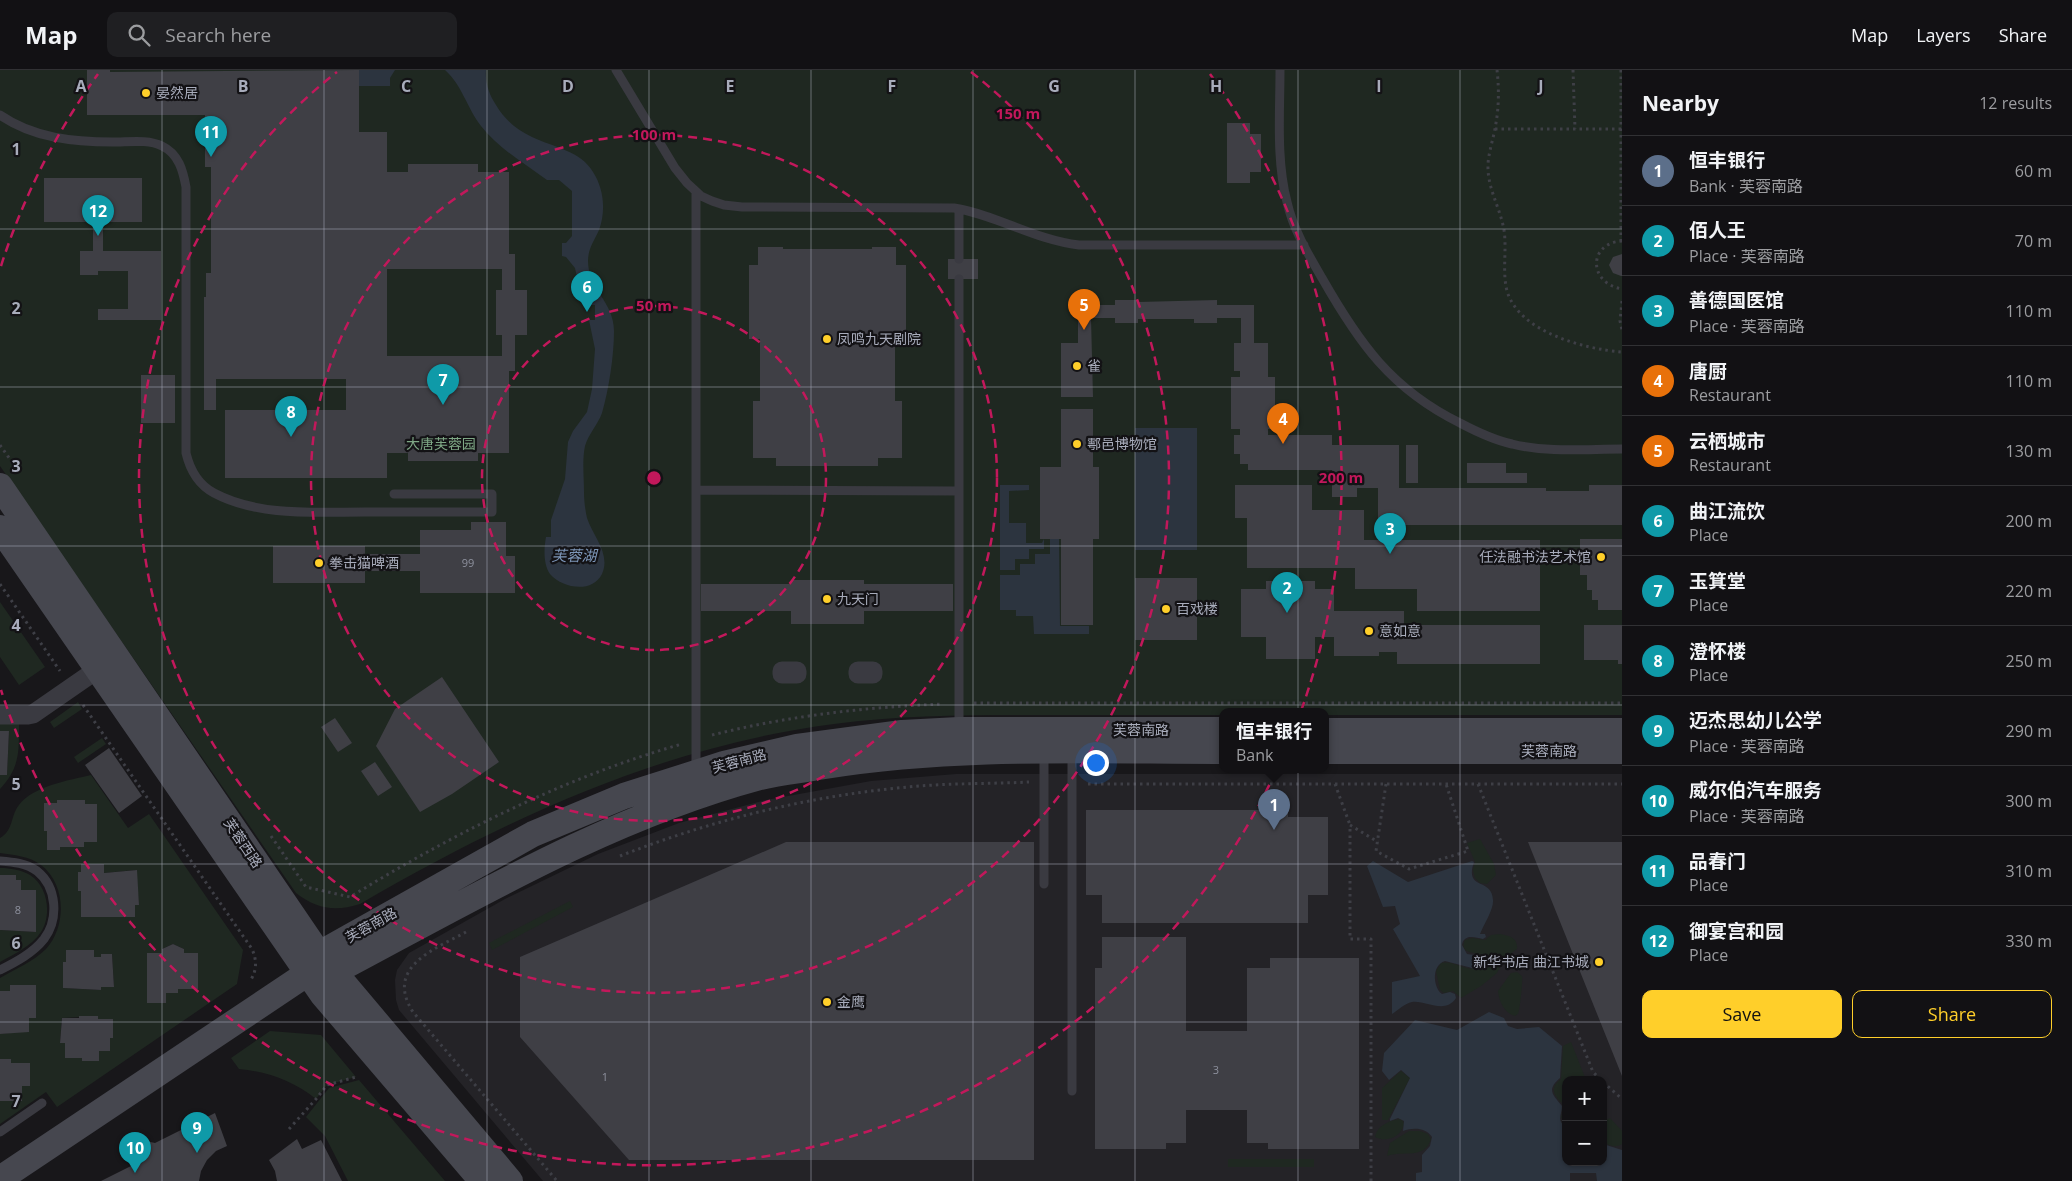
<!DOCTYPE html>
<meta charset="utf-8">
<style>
:root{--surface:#121114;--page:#1f1f22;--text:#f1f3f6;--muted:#9c9da0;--line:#313134;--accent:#ffcf2a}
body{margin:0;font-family:"Open Sans","Noto Sans SC",sans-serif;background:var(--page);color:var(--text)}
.controls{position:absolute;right:15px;bottom:15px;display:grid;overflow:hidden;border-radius:10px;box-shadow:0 1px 4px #0004}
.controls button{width:45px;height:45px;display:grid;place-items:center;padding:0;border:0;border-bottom:1px solid var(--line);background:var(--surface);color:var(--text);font:25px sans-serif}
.you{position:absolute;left:1095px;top:692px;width:18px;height:18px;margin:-12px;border:4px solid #fff;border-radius:50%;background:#1a73e8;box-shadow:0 0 0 8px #1a73e833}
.badge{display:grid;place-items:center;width:32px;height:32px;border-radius:50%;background:var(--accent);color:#fff;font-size:16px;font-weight:700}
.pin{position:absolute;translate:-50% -41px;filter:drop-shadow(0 1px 2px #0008)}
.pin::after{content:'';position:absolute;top:26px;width:18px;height:15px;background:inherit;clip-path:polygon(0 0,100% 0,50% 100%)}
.popup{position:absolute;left:1219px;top:638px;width:110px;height:65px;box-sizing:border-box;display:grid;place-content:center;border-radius:10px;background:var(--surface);filter:drop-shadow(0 1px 4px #0005);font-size:16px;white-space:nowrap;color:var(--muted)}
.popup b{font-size:19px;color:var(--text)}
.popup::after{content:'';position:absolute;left:50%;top:100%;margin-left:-10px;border:10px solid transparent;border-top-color:var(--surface)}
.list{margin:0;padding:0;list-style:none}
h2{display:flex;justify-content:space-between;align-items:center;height:65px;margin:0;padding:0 20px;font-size:21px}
h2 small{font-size:16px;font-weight:400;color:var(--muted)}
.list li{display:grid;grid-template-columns:32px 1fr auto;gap:15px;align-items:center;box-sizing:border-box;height:70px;padding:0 20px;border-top:1px solid var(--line)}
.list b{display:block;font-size:19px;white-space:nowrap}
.list p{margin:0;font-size:16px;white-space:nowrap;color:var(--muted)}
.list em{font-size:16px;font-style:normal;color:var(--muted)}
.actions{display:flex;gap:10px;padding:15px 20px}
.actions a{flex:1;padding:11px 0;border:1px solid var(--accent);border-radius:10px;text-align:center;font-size:18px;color:var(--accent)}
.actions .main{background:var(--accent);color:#111}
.icon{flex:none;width:28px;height:28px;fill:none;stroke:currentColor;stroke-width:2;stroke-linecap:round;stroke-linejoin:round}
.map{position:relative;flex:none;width:1622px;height:1111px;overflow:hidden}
header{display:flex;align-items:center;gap:30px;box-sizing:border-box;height:70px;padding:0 25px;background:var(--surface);border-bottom:1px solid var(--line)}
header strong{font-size:24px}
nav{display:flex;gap:28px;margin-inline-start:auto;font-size:18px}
.search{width:350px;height:45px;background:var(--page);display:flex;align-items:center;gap:12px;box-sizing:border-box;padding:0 18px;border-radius:10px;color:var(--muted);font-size:19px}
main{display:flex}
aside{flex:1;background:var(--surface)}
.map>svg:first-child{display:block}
.built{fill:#242327;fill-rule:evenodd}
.green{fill:#1f2821;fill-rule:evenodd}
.water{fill:#2c343f}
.building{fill:#3f3f45;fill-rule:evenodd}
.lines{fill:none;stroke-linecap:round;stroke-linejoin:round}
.path{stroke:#3e3f46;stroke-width:3;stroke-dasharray:2.5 4;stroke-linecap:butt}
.lane{stroke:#3a3a41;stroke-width:9}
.street{stroke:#3a3a41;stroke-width:19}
.secondary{stroke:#46474f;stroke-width:26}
.grid{fill:none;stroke:#a8acbb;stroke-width:1;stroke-opacity:0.55}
.ring{fill:none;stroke:#c2185b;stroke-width:2.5;stroke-dasharray:9 6}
.poi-dot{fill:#ffcf2a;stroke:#131215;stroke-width:2}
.labels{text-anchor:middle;stroke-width:4.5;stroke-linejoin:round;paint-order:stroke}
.number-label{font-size:11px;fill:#8e919e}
.poi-label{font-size:14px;fill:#a8acbb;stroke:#131215;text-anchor:start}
.park-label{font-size:14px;fill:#7ea785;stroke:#131215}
.street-label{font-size:14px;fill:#a8acbb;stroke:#131215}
.water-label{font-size:15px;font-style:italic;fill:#7d96b8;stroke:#131215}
.grid-label{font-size:16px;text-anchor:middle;font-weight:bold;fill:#a8acbb;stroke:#131215;stroke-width:4.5;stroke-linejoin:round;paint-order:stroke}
.centre{fill:#c2185b;stroke:#131215;stroke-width:2.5}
.ring-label{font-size:15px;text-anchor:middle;font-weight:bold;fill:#c2185b;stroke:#131215;stroke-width:4.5;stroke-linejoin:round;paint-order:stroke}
</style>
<header>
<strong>Map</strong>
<div class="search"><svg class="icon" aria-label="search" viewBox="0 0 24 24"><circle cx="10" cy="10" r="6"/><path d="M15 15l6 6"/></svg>Search here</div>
<nav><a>Map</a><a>Layers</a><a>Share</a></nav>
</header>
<main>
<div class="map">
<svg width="1622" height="1111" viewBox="0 0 1622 1111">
<rect width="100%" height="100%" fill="#18171a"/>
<!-- built -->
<path class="built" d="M956,704H1622V1111H543L399,940L396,930L395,910L397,900L409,883L505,829L598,784L679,753L766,730L871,711ZM1566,1010H1603V1092H1566Z"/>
<!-- green -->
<path class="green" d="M0,0H1622V645H1325V641H1223V645C1161,645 1099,645 1037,645C970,645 901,645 834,654C663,676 508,748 360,834C335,842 317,839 296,823L0,396Z
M0,532L45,597L19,615L0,587Z
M78,632L82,639L54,658L50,652Z
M0,654H19C19,681 20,698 0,719V705L7,704L9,661H0Z
M102,668L106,674L78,693L74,687Z
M91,705L128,758L149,744L243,880L237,914L57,1037L46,1022L0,1054V1031H22V1016H30V994L11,993L10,989H0V964L29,961V948H36V916L10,921H0V908C15,899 33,892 46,879C67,856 66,814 41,795C29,786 14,785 0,783V768C14,760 10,746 19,735C33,716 70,710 91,705ZM57,730H84L85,734H97V772H84L60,777V780H47V761H44V734L57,733ZM82,794H104V803L136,800L139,835H135L134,847H81V821H78V803L81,802ZM173,874L184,879V883H198V919H178V923H166V933H147V883H162V879ZM101,884H112L114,916L101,917V920L63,918V893L101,887ZM98,946V949L113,950V968H110V980L99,981V991H83L82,988L65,987V973L60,972L62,948Z
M1480,769L1494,794L1496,805L1487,814L1480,813L1475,808L1473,800L1475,792L1467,773Z
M0,798C11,798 21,800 30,805C48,816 52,845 41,862C32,876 14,884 0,892V860L36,862V820H21L16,810V805H0Z
M570,831L573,837L492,880L489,873Z
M1500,864C1509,866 1518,867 1517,879L1503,889L1497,903L1481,916L1461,928L1453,921L1444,923L1440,920L1436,901L1441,893C1456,889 1473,908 1484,893L1482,885C1474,882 1459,884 1465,870L1472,868L1485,870L1491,865Z
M1517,902L1522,906C1523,909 1520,940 1518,944L1515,946C1504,943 1499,931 1498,921L1511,903Z
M270,961L321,965L356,1007L327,1015L316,1029C293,1011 269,1002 239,999L231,988Z
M1571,972L1586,1010H1566V1055L1561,1047L1564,1040L1563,1034C1554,1026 1549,1018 1561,1009L1563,976Z
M1401,1001L1410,1008L1388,1050H1382V1018Z
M359,1010L445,1111H348L325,1066L306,1047L329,1018Z
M1610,1048L1622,1061V1074C1616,1078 1609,1076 1603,1072V1054L1606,1050Z
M1399,1049L1403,1051L1404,1055C1400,1067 1387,1073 1375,1067C1377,1056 1388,1051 1399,1049Z
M1409,1061H1420L1428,1064L1431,1069C1425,1090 1403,1080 1387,1086L1390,1073Z
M1228,1089H1314V1097H1228Z"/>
<!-- water -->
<path class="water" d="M359,0H395L390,8V16H359Z
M445,0H486C485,13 489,24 496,35C505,50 517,60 532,67C553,77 581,81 593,102C604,119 606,141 599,160C594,171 588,179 588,191C588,219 614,232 614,261C614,285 609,319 602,343C598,354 588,365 585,376C582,390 584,407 584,422C584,430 585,439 587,448C593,466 611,484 602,504C592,524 562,518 550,504C543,494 544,478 546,467H551V450L565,409L568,372L573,361L587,342L592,319L595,279L589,250H595V235H583L575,198L566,187L562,186V173H566L572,166V121L559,110H547C525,94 498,78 481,56C467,38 462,15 445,0Z
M1135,358H1197V480H1135Z
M1000,415H1029V420L1009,421V453H1026V473H1042L1044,469V479H1029V489H1015V500H1000Z
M1050,469H1059L1060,556H1089V564H1034L1033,546H1016V540H1000V505H1020V494H1035V484H1050Z
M1373,791L1408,812L1472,791L1474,792C1464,821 1492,807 1493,830C1494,839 1484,854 1480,864H1485L1486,867L1483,869C1474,867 1464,864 1462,875L1467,884L1481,886L1483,889L1481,895L1472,898L1445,891C1431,895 1433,918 1442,924L1450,922L1455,924L1456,928C1445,945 1426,930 1412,932C1405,933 1397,941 1392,944V912L1420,906L1393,859L1400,854L1395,836L1383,837L1367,796Z
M1489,942L1504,948L1508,956L1517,959L1539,957L1562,976L1560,1008C1546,1020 1553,1025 1562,1036C1562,1045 1556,1050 1566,1057V1092H1603V1074L1622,1080V1111H1597L1596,1103H1570V1111H1416V1103L1422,1102V1085L1430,1076L1432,1067C1426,1058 1414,1057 1403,1061L1404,1051L1398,1048L1390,1051V1049L1410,1008L1401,1000L1389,1010L1382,1001L1384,983L1415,950L1457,960Z"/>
<!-- building -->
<path class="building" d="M87,0H110V2L359,0V62H387V102H408V94H478V102H509V184H515V220H527V265H515V301H509V383H478V391H408V383H387V408H225V340H346V309H216V340H204V227H206V203H211V97H205V65H217V61H205V45H87ZM387,199H502V220H496V265H502V286H387Z
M1227,53H1250V64H1261V102H1250V113H1227Z
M44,108H142V152H103V181H161V250H98V239H128V201H98V205H80V181H93V152H44Z
M758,177H783V179H872V177H896V195H906V269H895V331H902V388H878V396H776V388H753V331H760V269H749V195H758Z
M1622,184V206H1621L1613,203L1609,195L1613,187Z
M948,189H978V209H948Z
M1115,230H1138V232L1217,230V235H1254V273H1268V307H1275V359H1268V365H1332V375H1399V418H1546V421H1589V415H1622V455H1378V418H1357V427H1332V400H1248V394H1240V384H1234V365H1240V359H1231V307H1240V301H1234V273H1241V248H1217V253H1194V249H1138V253H1115V248H1091L1093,327H1061V273H1078V235H1115Z
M141,305H175V353H141Z
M1061,339H1093V397H1099V469H1093V555H1061V469H1040V397H1061Z
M1406,375H1418V413H1406Z
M1467,393H1506V403H1527V413H1467Z
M1235,415H1312V440H1364V470H1540V541H1417V519H1355V498H1247V448H1235Z
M471,452H506V486H515V523H420V501H365V513H273V476H365V484H420V460H471Z
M1580,469H1622V540H1598V530H1592V520H1587V505H1580Z
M1135,508H1197V570H1135Z
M791,510H864V514H953V541H864V554H791V541H701V514H791Z
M1266,511H1315V519H1334V541H1404V555H1540V594H1397V582H1379V586H1334V567H1315V589H1266V567H1241V519H1266Z
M1584,555H1622V594H1618V590H1584Z
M442,607L499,692L452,724L420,742L376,676L395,639Z
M335,648L352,673L338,682L321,657Z
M0,661H9L7,705H0Z
M109,678L142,726L119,743L85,695Z
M375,692L392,717L378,726L361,701Z
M57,730H85V734H97V772H84V777H60V780H47V761H44V733H57Z
M1086,740H1288V747H1328V825H1308V853H1102V825H1086Z
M786,772H1034V1090H629L520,967V887Z
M1528,772H1622V1006Z
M81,794H104V803L137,800L139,835H135V847H81V821H78V802H81Z
M0,805H16V810H21V820H36V862L0,860Z
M1102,867H1186V961H1247V898H1270V888H1359V1079H1268V1073H1247V1040H1186V1073H1166V1079H1095V898H1102Z
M173,874L184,879V883H198V919H178V923H166V933H147V883H162V879Z
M66,880H94V887H101V884H112L114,917H101V920L63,918V892H66Z
M10,915H36V948H29V962L0,964V921H10Z
M79,946H98V949H113V968H110V981H99V991H82V988H65V973H60L62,948H79Z
M0,989H11V993H30V1016H22V1031H0Z
M215,1043L227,1076L216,1081L207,1090L201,1101L199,1111H101L139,1092L136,1082L141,1074L146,1071L155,1073Z
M297,1069L302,1079L321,1070L342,1111H277L275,1101L269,1090Z"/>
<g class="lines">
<!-- path -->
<path class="path" d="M1497,0C1499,17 1499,36 1496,53C1494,67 1489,80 1488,94C1487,118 1500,137 1504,160C1507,180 1502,201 1507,221C1519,262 1584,279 1622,282
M1573,0L1575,59
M1621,0V171
M1495,59H1622
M1622,171C1588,173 1588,213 1622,219
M1622,231L1620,251L1622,260
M0,375L14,395
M0,514L60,601
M974,633H1622
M83,635L252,879C257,890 257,901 250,911
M712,665C788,646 865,637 943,634
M1088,714H1622
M1335,714L1350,755
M1386,714L1376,781L1409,799L1468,781L1446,714
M1478,714L1593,1002L1601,1010
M271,766L306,817L350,827C453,764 565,707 682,674
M620,786C712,750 809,726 908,717C948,713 989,714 1029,712
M466,862C435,879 384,897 413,942L557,1111
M1603,1012L1622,1029
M289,1059L316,1029L327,1015L356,1007
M1371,1111V869H1350V755L1378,772"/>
<!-- lane -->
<path class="lane" d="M616,0L675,98L687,113L701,126L712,131L724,135L742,137L954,138C997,145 1035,170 1079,175H1304
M1280,0C1280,43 1276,90 1287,132C1293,159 1308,184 1322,208C1359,273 1391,319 1460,353C1477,362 1494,370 1512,374C1548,383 1586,379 1622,379
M0,45C33,68 74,72 113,72C129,72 148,69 162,76C179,84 183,101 186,117V383C190,400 199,415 214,423C259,447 316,442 365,442C407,442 450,442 492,442V424H394
M696,122V420L959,421V209
M959,139V189
M696,420V700
M959,658V421
M1044,682V814
M1072,682V1021
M0,791C13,792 26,793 37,801C57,817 59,849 44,869C33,883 16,892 0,900
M0,1062L42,1033"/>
<!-- street -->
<path class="street" d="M782,601H797V604H782Z
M858,601H873V604H858Z
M0,645H28L33,644L98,599"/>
<!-- secondary -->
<path class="secondary" d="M0,416L319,884L510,1111
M0,458L323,925L482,1111
M1325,661H1622
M1325,681H1622
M308,903L334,902C472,829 608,748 760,707C781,702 803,700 825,696C956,675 1090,681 1223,681
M0,1109L308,903L319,884L533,764L624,726L724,694L797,677L902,663L959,660H1223"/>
</g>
<!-- grid -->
<path class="grid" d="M162,0V1111M324,0V1111M487,0V1111M649,0V1111M811,0V1111M973,0V1111M1135,0V1111M1298,0V1111M1460,0V1111M0,159H1622M0,317H1622M0,476H1622M0,635H1622M0,794H1622M0,952H1622"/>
<!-- distance rings -->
<g class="ring">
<circle cx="654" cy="408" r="172"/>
<circle cx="654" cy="408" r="343"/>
<path d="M971 2A515 515 0 1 1 337 2"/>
<path d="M1 196A687 687 0 0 1 98 4M1210 4A687 687 0 1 1 1 620"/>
</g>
<!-- markers -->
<g class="poi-dot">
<circle cx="146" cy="23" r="5"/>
<circle cx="827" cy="269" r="5"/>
<circle cx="1077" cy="296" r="5"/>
<circle cx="1077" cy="374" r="5"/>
<circle cx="1601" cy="487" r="5"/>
<circle cx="319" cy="493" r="5"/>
<circle cx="827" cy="529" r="5"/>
<circle cx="1166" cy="539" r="5"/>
<circle cx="1369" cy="561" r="5"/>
<circle cx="1599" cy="892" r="5"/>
<circle cx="827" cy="932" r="5"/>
</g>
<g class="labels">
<!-- number labels -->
<g class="number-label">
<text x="468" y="497">99</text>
<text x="18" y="844">8</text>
<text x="1216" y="1004">3</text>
<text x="605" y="1011">1</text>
</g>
<!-- poi labels -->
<g class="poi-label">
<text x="156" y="28">晏然居</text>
<text x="837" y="274">凤鸣九天剧院</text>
<text x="1087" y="301">雀</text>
<text x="1087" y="379">鄠邑博物馆</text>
<text x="1591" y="492" text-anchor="end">任法融书法艺术馆</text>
<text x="329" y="498">拳击猫啤酒</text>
<text x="837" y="534">九天门</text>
<text x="1176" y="544">百戏楼</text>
<text x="1379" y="566">意如意</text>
<text x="1589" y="897" text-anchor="end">新华书店 曲江书城</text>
<text x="837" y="937">金鹰</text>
</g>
<!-- park labels -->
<g class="park-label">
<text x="441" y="379">大唐芙蓉园</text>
</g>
<!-- street labels -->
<g class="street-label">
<text x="1141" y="665">芙蓉南路</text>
<text x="1549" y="686">芙蓉南路</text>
<text transform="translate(739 691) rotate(-15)" y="5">芙蓉南路</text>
<text transform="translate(243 773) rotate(56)" y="5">芙蓉西路</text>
<text transform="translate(371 855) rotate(-29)" y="5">芙蓉南路</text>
</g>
<!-- water labels -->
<g class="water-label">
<text x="574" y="491">芙蓉湖</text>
</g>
</g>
<g class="grid-label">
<text x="81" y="22">A</text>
<text x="243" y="22">B</text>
<text x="406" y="22">C</text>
<text x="568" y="22">D</text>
<text x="730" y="22">E</text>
<text x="892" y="22">F</text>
<text x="1054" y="22">G</text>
<text x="1216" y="22">H</text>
<text x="1379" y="22">I</text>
<text x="1541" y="22">J</text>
<text x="16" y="85">1</text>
<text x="16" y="244">2</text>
<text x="16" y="402">3</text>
<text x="16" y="561">4</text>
<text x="16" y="720">5</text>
<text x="16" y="879">6</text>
<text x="16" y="1037">7</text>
</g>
<circle cx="654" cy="408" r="8" class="centre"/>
<g class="ring-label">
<text x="1018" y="49">150 m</text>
<text x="654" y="70">100 m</text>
<text x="654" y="241">50 m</text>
<text x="1341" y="413">200 m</text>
</g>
</svg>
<div class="controls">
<button>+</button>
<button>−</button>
</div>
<div class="you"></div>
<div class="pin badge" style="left:1274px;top:760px;background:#5c6f8a">1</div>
<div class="popup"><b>恒丰银行</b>Bank</div>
<div class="pin badge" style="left:1287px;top:543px;background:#0f9aa8">2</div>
<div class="pin badge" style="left:1390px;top:484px;background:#0f9aa8">3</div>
<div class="pin badge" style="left:1283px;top:374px;background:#e8710a">4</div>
<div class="pin badge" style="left:1084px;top:260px;background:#e8710a">5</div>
<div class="pin badge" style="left:587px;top:242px;background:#0f9aa8">6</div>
<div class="pin badge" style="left:443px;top:335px;background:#0f9aa8">7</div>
<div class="pin badge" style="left:291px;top:367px;background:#0f9aa8">8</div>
<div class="pin badge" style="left:197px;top:1083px;background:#0f9aa8">9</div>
<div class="pin badge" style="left:135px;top:1103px;background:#0f9aa8">10</div>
<div class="pin badge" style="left:211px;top:87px;background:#0f9aa8">11</div>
<div class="pin badge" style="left:98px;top:166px;background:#0f9aa8">12</div>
</div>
<aside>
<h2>Nearby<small>12 results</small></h2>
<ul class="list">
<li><span class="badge" style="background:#5c6f8a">1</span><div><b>恒丰银行</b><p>Bank · 芙蓉南路</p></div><em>60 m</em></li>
<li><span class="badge" style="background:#0f9aa8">2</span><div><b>佰人王</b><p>Place · 芙蓉南路</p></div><em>70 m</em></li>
<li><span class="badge" style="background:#0f9aa8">3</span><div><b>善德国医馆</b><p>Place · 芙蓉南路</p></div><em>110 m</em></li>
<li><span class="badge" style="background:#e8710a">4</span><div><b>唐厨</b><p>Restaurant</p></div><em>110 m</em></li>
<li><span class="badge" style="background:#e8710a">5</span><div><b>云栖城市</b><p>Restaurant</p></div><em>130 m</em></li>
<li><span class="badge" style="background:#0f9aa8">6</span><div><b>曲江流饮</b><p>Place</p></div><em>200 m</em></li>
<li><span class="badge" style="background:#0f9aa8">7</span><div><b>玉箕堂</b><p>Place</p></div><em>220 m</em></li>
<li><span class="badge" style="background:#0f9aa8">8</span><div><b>澄怀楼</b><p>Place</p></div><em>250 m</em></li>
<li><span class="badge" style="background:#0f9aa8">9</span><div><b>迈杰思幼儿公学</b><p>Place · 芙蓉南路</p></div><em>290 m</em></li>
<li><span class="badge" style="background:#0f9aa8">10</span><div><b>威尔伯汽车服务</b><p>Place · 芙蓉南路</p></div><em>300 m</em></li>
<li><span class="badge" style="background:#0f9aa8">11</span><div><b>品春门</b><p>Place</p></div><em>310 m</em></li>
<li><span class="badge" style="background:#0f9aa8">12</span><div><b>御宴宫和园</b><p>Place</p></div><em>330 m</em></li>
</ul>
<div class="actions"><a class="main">Save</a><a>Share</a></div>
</aside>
</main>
